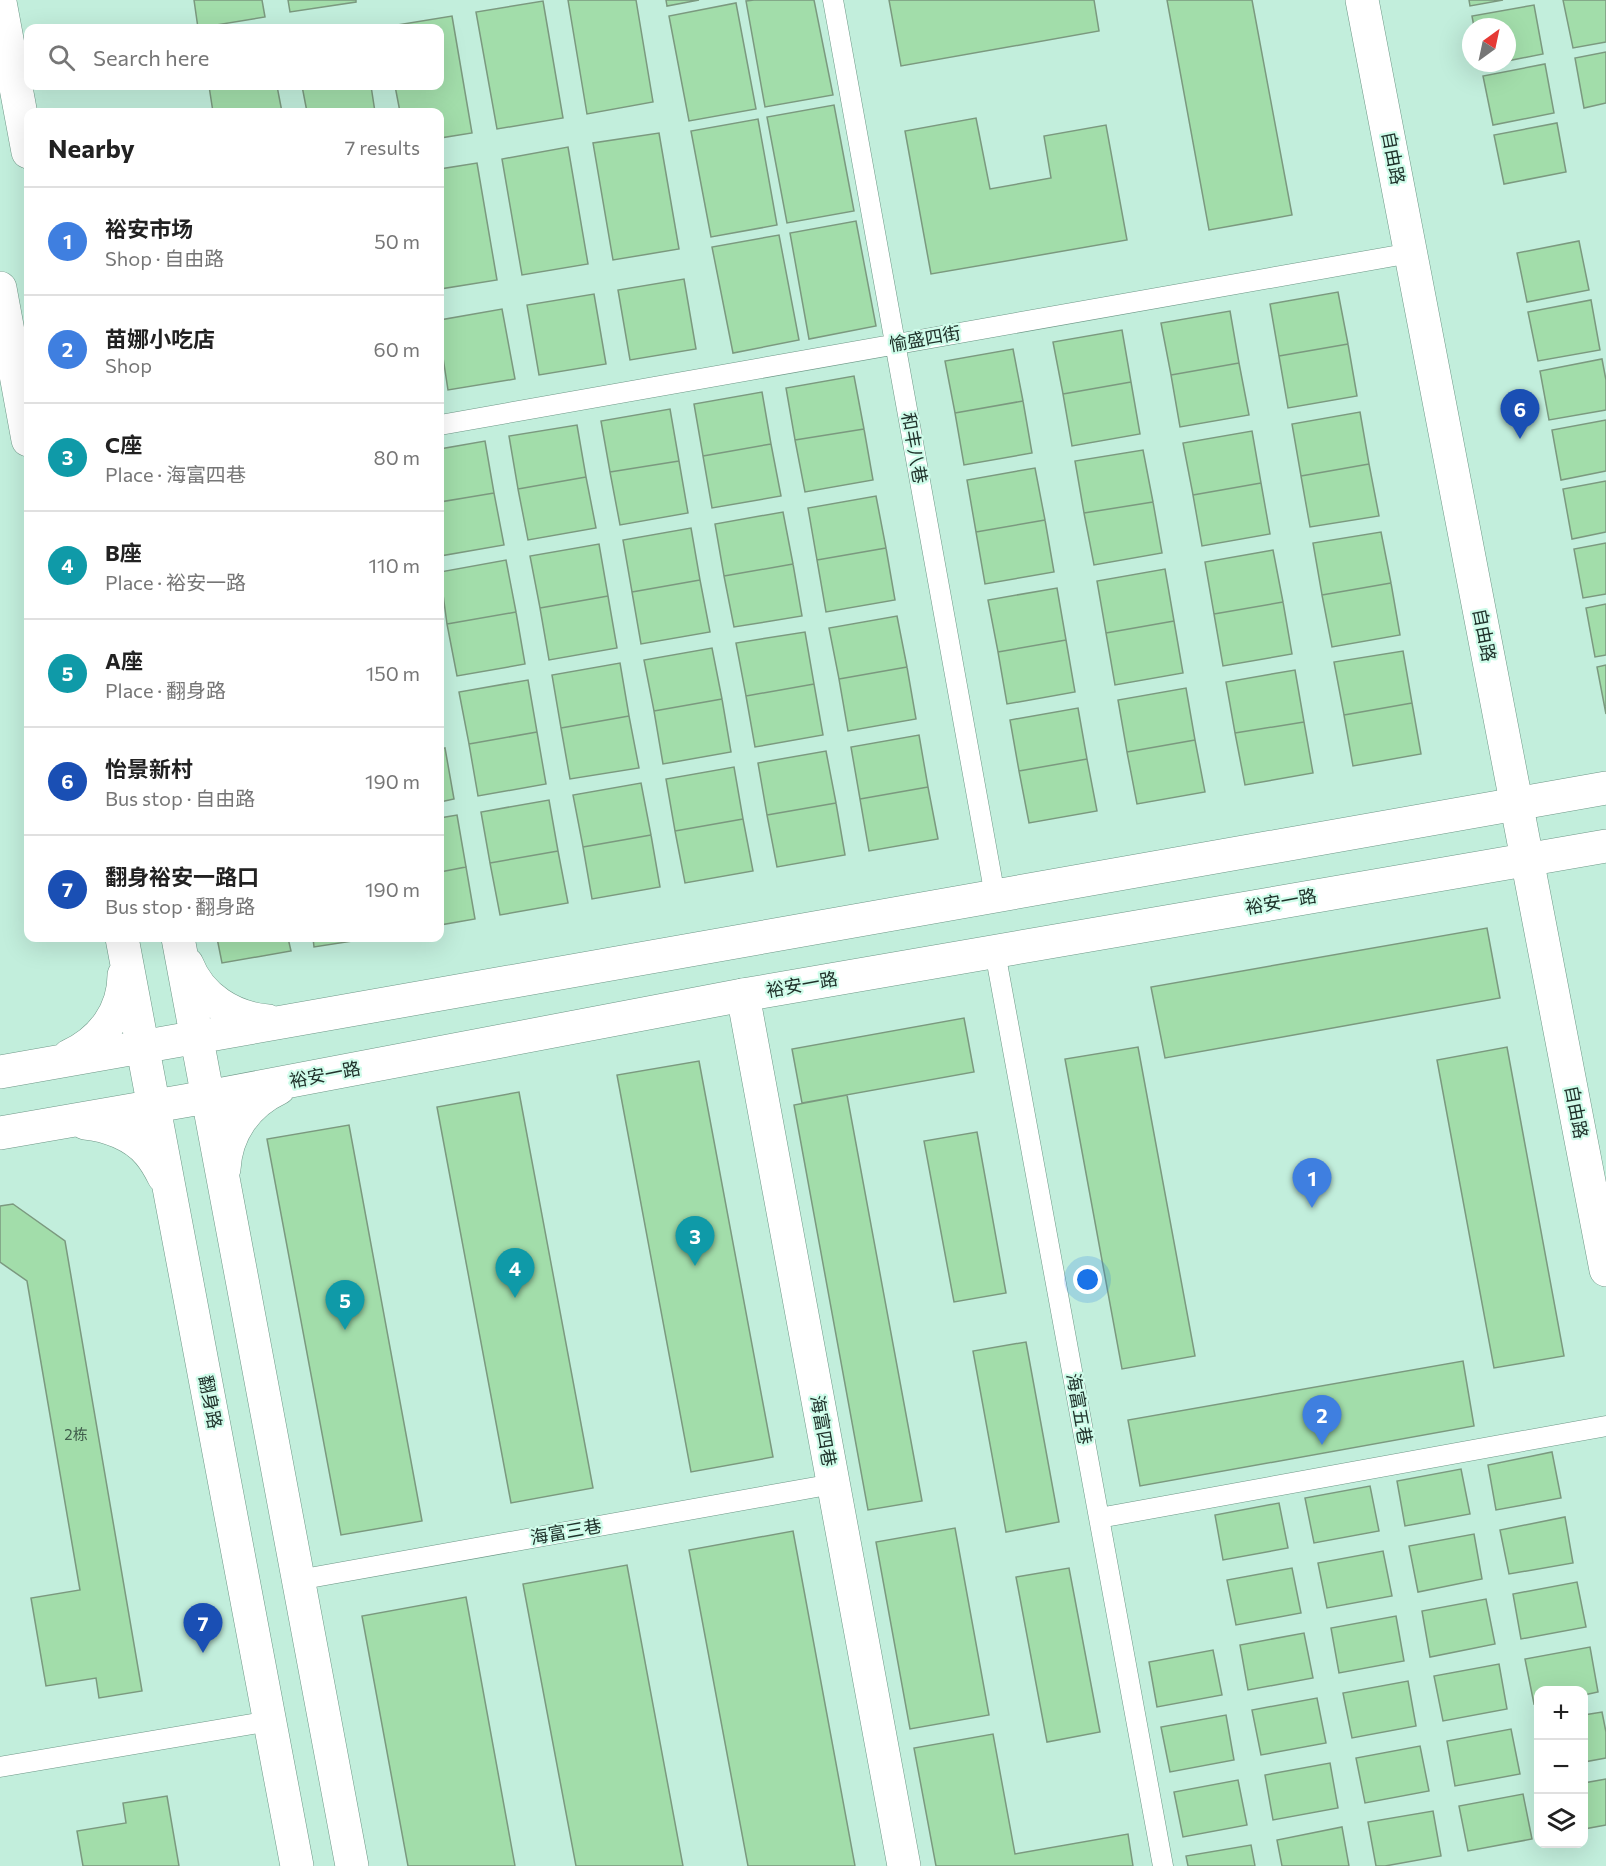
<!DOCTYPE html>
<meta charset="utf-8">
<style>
:root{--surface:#fff;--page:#f6f6f6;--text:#222;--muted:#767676;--line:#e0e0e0;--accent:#2563eb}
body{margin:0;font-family:Commissioner,"Noto Sans SC",sans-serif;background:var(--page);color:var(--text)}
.controls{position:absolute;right:18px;bottom:18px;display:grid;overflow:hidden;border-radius:12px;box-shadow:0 6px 24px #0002}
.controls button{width:54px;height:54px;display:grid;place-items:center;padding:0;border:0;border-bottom:2px solid var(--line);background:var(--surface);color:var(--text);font:30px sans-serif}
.compass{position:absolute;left:1462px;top:18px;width:54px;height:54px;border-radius:50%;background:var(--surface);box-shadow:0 6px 24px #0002;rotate:33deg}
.you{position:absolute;left:1088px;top:1280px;width:21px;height:21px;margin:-15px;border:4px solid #fff;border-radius:50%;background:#1a73e8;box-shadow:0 0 0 9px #1a73e833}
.badge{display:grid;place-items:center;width:39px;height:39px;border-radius:50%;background:var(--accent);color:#fff;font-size:20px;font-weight:700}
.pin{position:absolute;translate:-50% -50px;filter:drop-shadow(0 2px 3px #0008)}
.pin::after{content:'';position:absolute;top:32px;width:21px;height:18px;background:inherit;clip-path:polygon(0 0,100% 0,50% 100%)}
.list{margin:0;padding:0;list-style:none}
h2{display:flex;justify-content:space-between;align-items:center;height:78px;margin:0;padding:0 24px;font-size:26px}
h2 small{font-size:20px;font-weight:400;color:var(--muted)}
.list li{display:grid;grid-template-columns:39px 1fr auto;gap:18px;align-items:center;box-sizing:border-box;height:108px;padding:0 24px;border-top:2px solid var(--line)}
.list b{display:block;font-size:22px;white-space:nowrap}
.list p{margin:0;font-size:20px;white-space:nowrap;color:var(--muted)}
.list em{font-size:20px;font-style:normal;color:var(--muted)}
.icon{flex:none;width:33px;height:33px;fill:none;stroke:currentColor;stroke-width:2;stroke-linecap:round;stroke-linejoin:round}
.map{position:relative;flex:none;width:1606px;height:1866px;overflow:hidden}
.search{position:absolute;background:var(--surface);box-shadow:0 6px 24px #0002;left:24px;top:24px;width:420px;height:66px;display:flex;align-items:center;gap:15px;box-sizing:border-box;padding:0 21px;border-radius:12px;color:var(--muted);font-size:22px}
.panel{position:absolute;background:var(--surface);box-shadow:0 6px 24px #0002;left:24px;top:108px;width:420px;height:834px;border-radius:12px}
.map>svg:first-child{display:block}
.building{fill:#a2ddaa;stroke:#7b997f;stroke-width:1.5}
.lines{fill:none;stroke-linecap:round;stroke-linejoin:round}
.service-casing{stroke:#6e9787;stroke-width:21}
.minor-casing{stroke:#6e9787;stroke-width:34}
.tertiary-casing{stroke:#6e9787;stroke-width:34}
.secondary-casing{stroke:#6e9787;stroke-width:34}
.service{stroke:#fff;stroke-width:20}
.minor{stroke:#fff;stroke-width:33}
.tertiary{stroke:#fff;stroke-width:33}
.secondary{stroke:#fff;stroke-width:33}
.labels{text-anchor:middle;stroke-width:4.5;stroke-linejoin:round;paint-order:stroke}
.number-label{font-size:15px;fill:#405d4b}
.street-label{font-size:18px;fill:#20322b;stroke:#cffcea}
</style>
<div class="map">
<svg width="1606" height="1866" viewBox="0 0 1606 1866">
<rect width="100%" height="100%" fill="#c2eedc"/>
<!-- building -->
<path class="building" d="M194,0H262L265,17L198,28Z
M288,0H356V2L290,12Z
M568,0H636L653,102L587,114Z
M666,0H699L667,6Z
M754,0H814L833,95L765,107L746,1Z
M889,0H1094L1099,31L901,66Z
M1167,0H1252L1292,215L1209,230Z
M1469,0H1503L1470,6Z
M1563,0H1606V42L1573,48Z
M543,1L563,118L497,129L476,12Z
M736,3L756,109L689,121L669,16Z
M1534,5L1543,54L1507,61V27H1474L1472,16Z
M452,16L472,133L440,138V112H400L395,86H440V28L385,27Z
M1606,52V103L1584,108L1575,58Z
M1545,64L1554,113L1493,125L1483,76Z
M209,86H277L282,112H213Z
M302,86H371L375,112H307Z
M834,105L854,211L787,223L767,117Z
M976,118L990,189L1051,178L1044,136L1106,125L1127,240L931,274L905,131Z
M758,119L777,225L711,237L691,131Z
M1557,123L1566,172L1504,184L1494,135Z
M659,133L679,249L613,260L593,143Z
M568,147L588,264L522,275L502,159Z
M477,163L497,280L440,289V169Z
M856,221L876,326L809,339L790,233Z
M779,235L799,340L733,353L712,247Z
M1579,241L1589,290L1527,302L1517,253Z
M684,279L696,349L630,360L618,290Z
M1338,292L1348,344L1279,356L1270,304Z
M594,294L606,364L539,375L527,305Z
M1591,300L1600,350L1538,361L1528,312Z
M502,309L515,379L448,390L440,338V320Z
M1230,311L1239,363L1171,375L1161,323Z
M1122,330L1131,382L1063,394L1053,342Z
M1348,344L1357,396L1288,408L1279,356Z
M1013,349L1023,401L955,413L945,361Z
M1602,359L1606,380V410L1549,420L1540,371Z
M1239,363L1249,415L1180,427L1171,375Z
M854,376L864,429L795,440L786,388Z
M1131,382L1140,434L1072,446L1063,394Z
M762,392L771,444L703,456L694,404Z
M1023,401L1032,453L964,465L955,413Z
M670,409L679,461L610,472L601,421Z
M1360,412L1369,464L1301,476L1292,424Z
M1606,420V471L1561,480L1552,430Z
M577,425L586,477L518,489L509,436Z
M864,429L873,480L805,492L795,440Z
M1252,431L1261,483L1193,495L1183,443Z
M485,441L494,493L440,502V449Z
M771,444L781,496L712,508L703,456Z
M1143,450L1153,502L1084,513L1075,461Z
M679,461L688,513L620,525L610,472Z
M1369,464L1379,516L1310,527L1301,476Z
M1035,468L1045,520L976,532L967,480Z
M586,477L596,528L528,540L518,489Z
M1606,481V532L1572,539L1563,489Z
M1261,483L1270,534L1202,546L1193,495Z
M494,493L504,545L440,556V502Z
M876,496L886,548L817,560L808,508Z
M1153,502L1162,553L1094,565L1084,513Z
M783,512L793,564L724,576L715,524Z
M1045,520L1054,572L985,584L976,532Z
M691,528L700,580L632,592L623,540Z
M1381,532L1391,583L1322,595L1313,543Z
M1606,543V594L1583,598L1574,549Z
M599,544L608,596L540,608L530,556Z
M886,548L895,600L826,612L817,560Z
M1273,550L1283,602L1214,614L1205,562Z
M506,560L516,612L447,624L440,572Z
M793,564L802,616L734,627L724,576Z
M1165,569L1174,621L1106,633L1097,581Z
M700,580L710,632L641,644L632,592Z
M1391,583L1400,635L1332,647L1322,595Z
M1057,588L1066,640L998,652L988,600Z
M608,596L617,648L549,660L540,608Z
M1283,602L1292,654L1223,666L1214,614Z
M1606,604V655L1595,657L1586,608Z
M516,612L525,664L457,676L447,624Z
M897,616L907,667L839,679L829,628Z
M1174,621L1183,673L1115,685L1106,633Z
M805,632L814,684L746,696L736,643Z
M1066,640L1075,692L1007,704L998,652Z
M712,648L722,699L654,711L644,660Z
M1403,651L1412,703L1344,715L1334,662Z
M620,663L629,716L561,728L552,675Z
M1606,665V714L1597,667Z
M907,667L916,719L848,731L839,679Z
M1295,670L1304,722L1235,733L1226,682Z
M528,680L537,732L469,744L459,692Z
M814,684L823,735L755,747L746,696Z
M1186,688L1195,740L1127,752L1118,700Z
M722,699L731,752L663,764L654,711Z
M1412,703L1421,754L1353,766L1344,715Z
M1078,708L1087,759L1019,771L1010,720Z
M629,716L639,768L570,779L561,728Z
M1304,722L1313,773L1245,785L1235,733Z
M537,732L546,784L478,796L469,744Z
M919,735L928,787L860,799L851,747Z
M1195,740L1205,792L1137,804L1127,752Z
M445,748L454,799L440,802V749Z
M826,751L836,803L767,815L758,763Z
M1087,759L1097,811L1029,823L1019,771Z
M734,767L743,819L675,831L666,779Z
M641,783L651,835L583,847L573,795Z
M928,787L938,839L869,851L860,799Z
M549,800L558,851L490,863L481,812Z
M836,803L845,855L777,867L767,815Z
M457,815L466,867L440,872V818Z
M743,819L753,871L685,883L675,831Z
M651,835L660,887L592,899L583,847Z
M558,851L568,903L500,915L490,863Z
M466,867L475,919L440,925V872Z
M1487,928L1500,998L1165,1058L1151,987Z
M217,938H288L291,951L222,963Z
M313,938H372L314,947Z
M964,1018L974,1072L802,1103L792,1049Z
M1138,1047L1195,1356L1122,1369L1065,1059Z
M1507,1047L1564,1356L1494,1368L1437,1060Z
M699,1061L773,1457L691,1472L617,1075Z
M519,1092L593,1488L511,1503L437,1107Z
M847,1095L922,1501L868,1510L794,1105Z
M349,1125L422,1521L341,1535L267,1139Z
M977,1132L1006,1293L954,1302L924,1141Z
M13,1204L65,1241L142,1691L99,1698L96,1678L46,1686L31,1598L80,1590L27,1281L0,1262V1206Z
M1026,1342L1059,1522L1006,1532L973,1351Z
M1463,1361L1474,1426L1140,1486L1128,1420Z
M1552,1452L1561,1498L1496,1510L1488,1465Z
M1461,1469L1470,1514L1405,1526L1397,1481Z
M1370,1486L1379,1531L1314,1543L1305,1498Z
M1279,1503L1288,1548L1223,1560L1215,1515Z
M1565,1517L1573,1563L1509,1574L1500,1530Z
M955,1528L989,1715L910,1729L876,1542Z
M793,1531L855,1866H748L689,1550Z
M1474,1534L1482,1579L1418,1592L1409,1546Z
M1383,1551L1392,1596L1327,1608L1318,1563Z
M627,1565L683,1866H576L523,1584Z
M1069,1568L1100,1732L1047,1742L1016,1577Z
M1292,1568L1301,1613L1236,1625L1227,1580Z
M1577,1582L1586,1627L1521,1639L1513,1594Z
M466,1597L515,1866H408L362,1616Z
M1486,1599L1495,1644L1430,1657L1422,1611Z
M1396,1616L1404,1661L1339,1673L1331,1628Z
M1304,1633L1313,1678L1248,1690L1240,1645Z
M1590,1647L1598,1692L1584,1695V1690H1538V1703L1534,1704L1525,1659Z
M1213,1650L1222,1695L1157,1707L1149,1662Z
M1499,1664L1507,1709L1443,1721L1434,1676Z
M1408,1681L1416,1726L1352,1738L1343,1693Z
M1317,1698L1326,1743L1261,1755L1252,1710Z
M1602,1712L1606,1732V1758L1584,1762V1715Z
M1226,1715L1234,1760L1170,1772L1161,1727Z
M1511,1729L1520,1774L1455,1786L1447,1741Z
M993,1734L1015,1854L1128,1834L1133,1866H936L914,1748Z
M1420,1746L1429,1791L1365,1803L1356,1758Z
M1330,1763L1338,1808L1273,1820L1265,1775Z
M1606,1779V1825L1584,1829V1783Z
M1238,1780L1247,1825L1183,1837L1174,1792Z
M1523,1794L1532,1839L1468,1851L1459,1806Z
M167,1796L179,1866H83L77,1831L126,1823L123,1803Z
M1433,1811L1441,1856L1385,1866H1376L1368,1822Z
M1342,1827L1349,1866H1282L1277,1840Z
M1251,1845L1255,1866H1188L1186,1856Z"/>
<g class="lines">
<defs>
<path id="service" d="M833,0L995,896
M440,425L1411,253
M995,952L1163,1866
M1099,1518L1606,1426
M298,1580L833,1484
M0,1767L270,1721"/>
<path id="minor" d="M743,995L904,1866"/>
<path id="tertiary" d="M1362,0L1606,1270"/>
<path id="secondary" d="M0,2L28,152
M0,288L28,440
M122,938L297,1866
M178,938L352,1866
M187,964C200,998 233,1018 268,1021
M69,1056C102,1041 124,1011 124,975
M0,1072L1606,788
M85,1123C107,1125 134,1135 149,1153C155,1160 160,1169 164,1177
M0,1133L207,1097L743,995L1606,846
M224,1169C226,1132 247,1103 279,1088"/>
</defs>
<!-- service casing -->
<use href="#service" class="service-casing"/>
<!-- minor casing -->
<use href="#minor" class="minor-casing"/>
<!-- tertiary casing -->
<use href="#tertiary" class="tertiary-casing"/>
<!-- secondary casing -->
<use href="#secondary" class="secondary-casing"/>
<!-- service -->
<use href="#service" class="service"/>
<!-- minor -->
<use href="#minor" class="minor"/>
<!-- tertiary -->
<use href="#tertiary" class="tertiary"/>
<!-- secondary -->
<use href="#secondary" class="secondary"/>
</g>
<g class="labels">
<!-- number labels -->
<g class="number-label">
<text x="76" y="1440">2栋</text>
</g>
<!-- street labels -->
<g class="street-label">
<text transform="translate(1393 158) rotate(79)" y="6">自由路</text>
<text transform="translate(925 339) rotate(-10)" y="6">愉盛四街</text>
<text transform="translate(914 448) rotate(80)" y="6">和丰八巷</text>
<text transform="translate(1484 635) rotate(79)" y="6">自由路</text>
<text transform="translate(1281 902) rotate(-10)" y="6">裕安一路</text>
<text transform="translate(802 985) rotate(-10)" y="6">裕安一路</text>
<text transform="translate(325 1075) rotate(-11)" y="6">裕安一路</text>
<text transform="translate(1576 1112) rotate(79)" y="6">自由路</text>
<text transform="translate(210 1402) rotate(79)" y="6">翻身路</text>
<text transform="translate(1079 1409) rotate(80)" y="6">海富五巷</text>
<text transform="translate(823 1431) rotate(80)" y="6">海富四巷</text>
<text transform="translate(566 1532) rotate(-10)" y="6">海富三巷</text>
</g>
</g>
</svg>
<div class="controls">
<button>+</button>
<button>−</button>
<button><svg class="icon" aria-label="layers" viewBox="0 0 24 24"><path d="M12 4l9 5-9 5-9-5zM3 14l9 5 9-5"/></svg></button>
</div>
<svg class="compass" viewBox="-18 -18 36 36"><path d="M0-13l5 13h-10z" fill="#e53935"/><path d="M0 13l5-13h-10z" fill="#767676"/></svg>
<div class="you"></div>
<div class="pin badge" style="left:1312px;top:1208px;background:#3f7fe0">1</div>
<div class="pin badge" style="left:1322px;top:1445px;background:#3f7fe0">2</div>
<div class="pin badge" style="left:695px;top:1266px;background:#0f9aa8">3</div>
<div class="pin badge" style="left:515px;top:1298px;background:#0f9aa8">4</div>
<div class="pin badge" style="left:345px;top:1330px;background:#0f9aa8">5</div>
<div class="pin badge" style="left:1520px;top:439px;background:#1a4fb4">6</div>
<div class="pin badge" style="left:203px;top:1653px;background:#1a4fb4">7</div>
<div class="search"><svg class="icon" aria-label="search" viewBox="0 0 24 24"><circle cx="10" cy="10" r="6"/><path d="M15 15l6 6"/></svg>Search here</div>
<section class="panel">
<h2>Nearby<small>7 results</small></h2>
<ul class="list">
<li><span class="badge" style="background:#3f7fe0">1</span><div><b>裕安市场</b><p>Shop · 自由路</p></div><em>50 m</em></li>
<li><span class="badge" style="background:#3f7fe0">2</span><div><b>苗娜小吃店</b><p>Shop</p></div><em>60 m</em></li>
<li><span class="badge" style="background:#0f9aa8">3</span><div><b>C座</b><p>Place · 海富四巷</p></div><em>80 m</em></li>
<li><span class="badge" style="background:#0f9aa8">4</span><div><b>B座</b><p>Place · 裕安一路</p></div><em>110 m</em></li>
<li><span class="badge" style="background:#0f9aa8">5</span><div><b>A座</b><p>Place · 翻身路</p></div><em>150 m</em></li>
<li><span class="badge" style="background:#1a4fb4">6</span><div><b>怡景新村</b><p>Bus stop · 自由路</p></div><em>190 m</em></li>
<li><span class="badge" style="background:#1a4fb4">7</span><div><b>翻身裕安一路口</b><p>Bus stop · 翻身路</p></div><em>190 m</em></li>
</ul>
</section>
</div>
